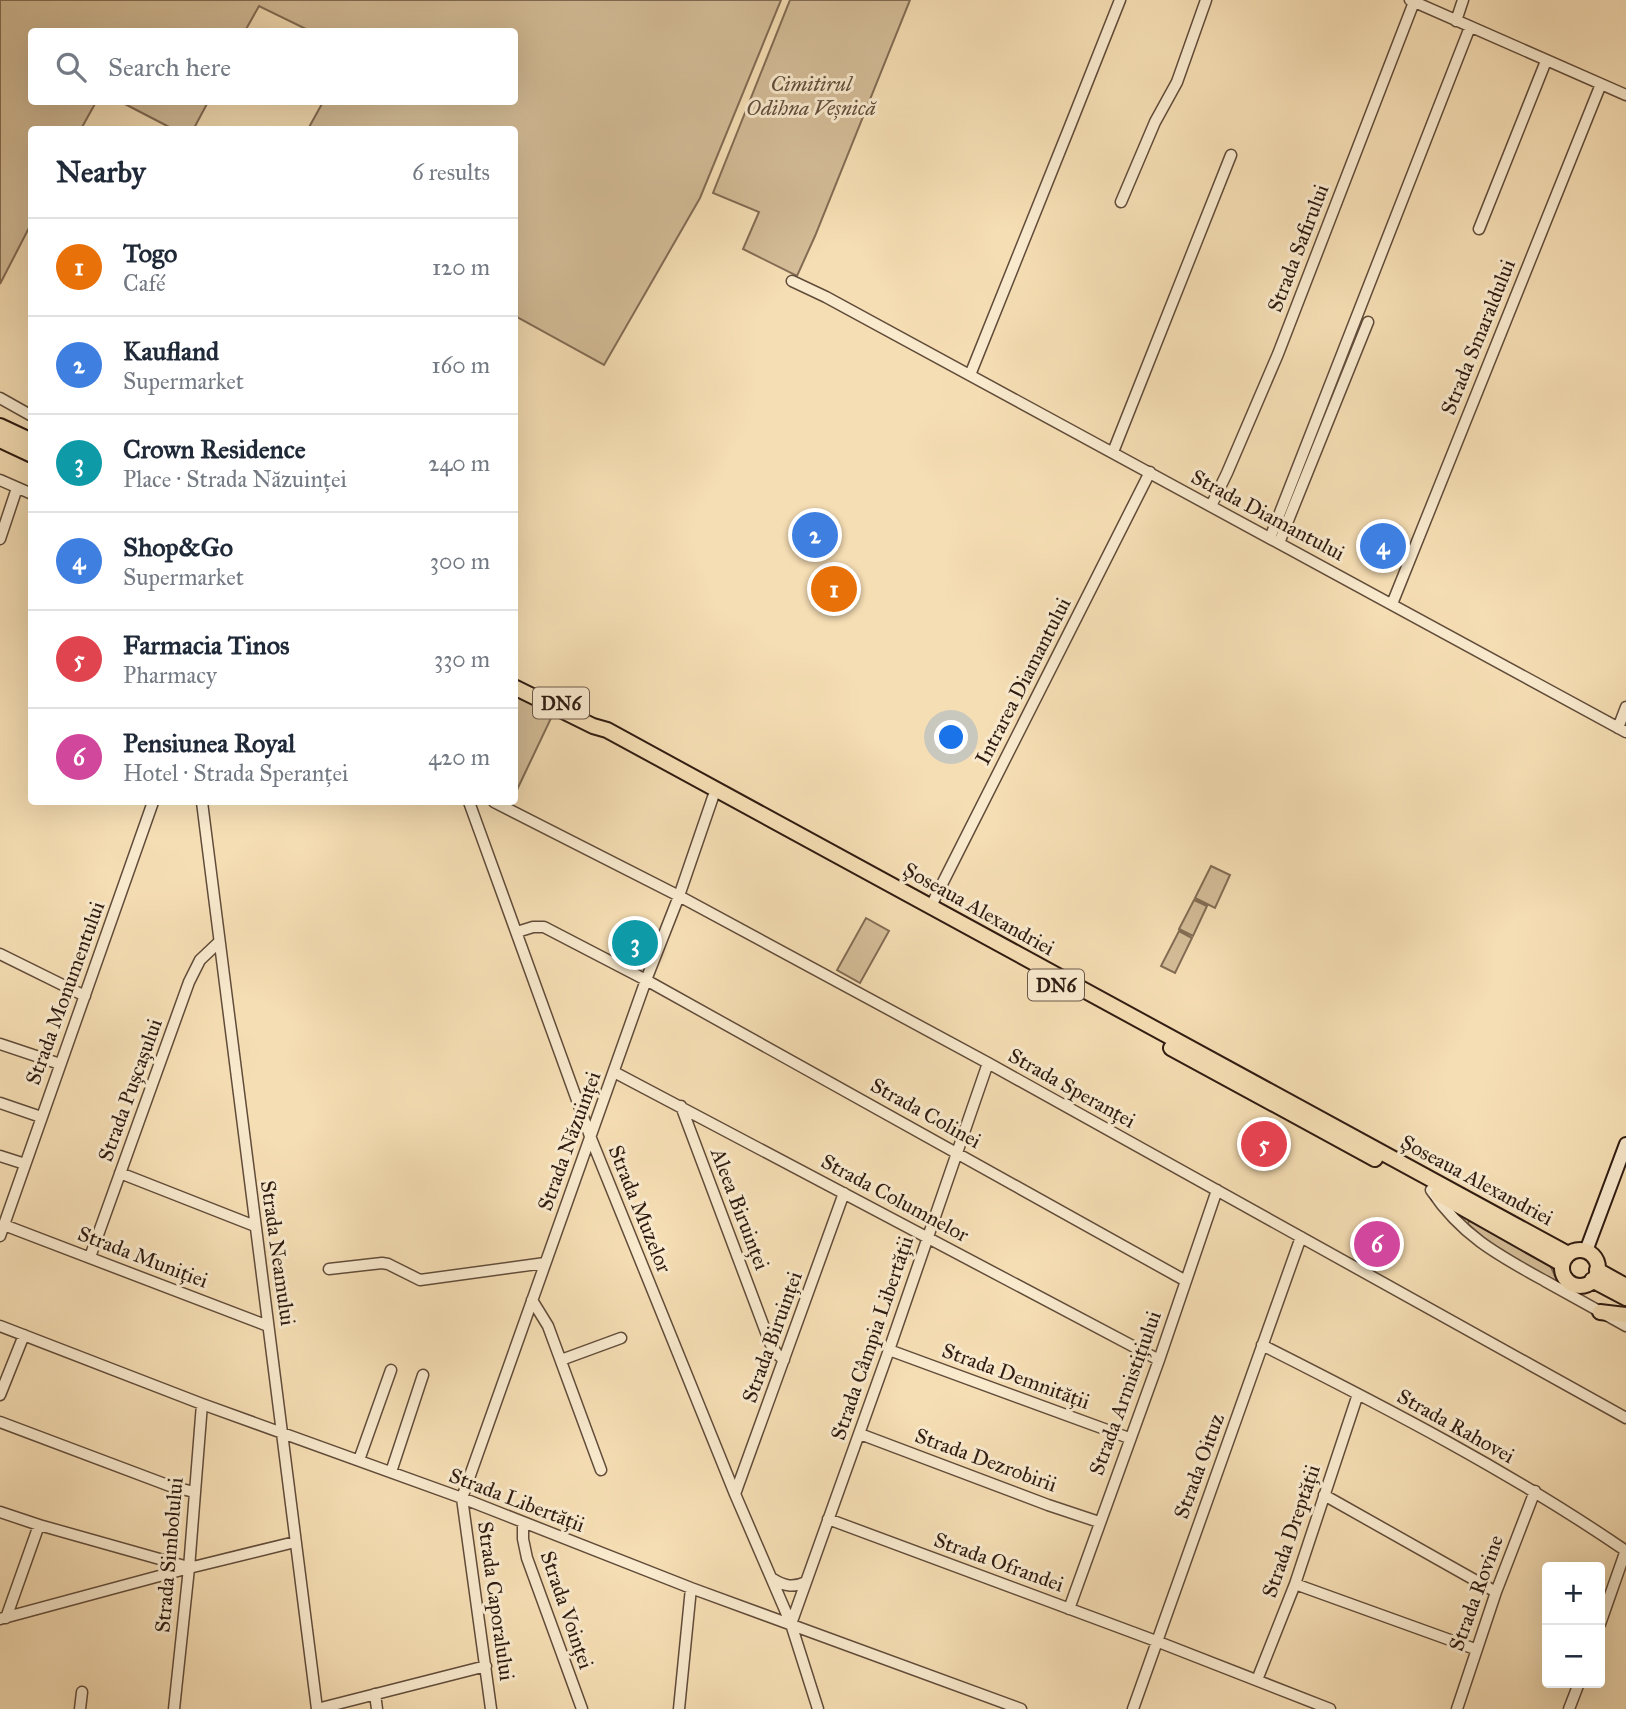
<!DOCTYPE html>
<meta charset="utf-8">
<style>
:root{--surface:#fff;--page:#f2f2f3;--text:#1f2937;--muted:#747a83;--line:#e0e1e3;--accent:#8f2418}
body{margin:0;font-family:"IM FELL Great Primer",serif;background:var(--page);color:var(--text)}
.controls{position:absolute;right:21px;bottom:21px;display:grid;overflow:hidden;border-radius:7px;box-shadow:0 7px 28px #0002}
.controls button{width:63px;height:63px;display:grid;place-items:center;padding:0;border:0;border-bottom:2px solid var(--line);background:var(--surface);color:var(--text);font:35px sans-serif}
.you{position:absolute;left:952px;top:738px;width:24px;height:24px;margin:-18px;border:5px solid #fff;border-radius:50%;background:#1a73e8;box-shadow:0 0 0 10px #1a73e833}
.badge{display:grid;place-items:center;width:46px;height:46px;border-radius:50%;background:var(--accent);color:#fff;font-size:23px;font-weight:700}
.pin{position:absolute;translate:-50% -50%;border:4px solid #fff;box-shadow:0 2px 7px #0006}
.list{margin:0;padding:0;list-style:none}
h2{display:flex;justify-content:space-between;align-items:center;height:91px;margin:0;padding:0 28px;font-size:30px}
h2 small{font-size:23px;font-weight:400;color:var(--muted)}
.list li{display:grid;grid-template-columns:46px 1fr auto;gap:21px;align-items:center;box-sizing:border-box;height:98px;padding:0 28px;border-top:2px solid var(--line)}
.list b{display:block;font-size:26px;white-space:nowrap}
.list p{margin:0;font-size:23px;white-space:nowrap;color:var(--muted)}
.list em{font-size:23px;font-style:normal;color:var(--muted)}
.icon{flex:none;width:38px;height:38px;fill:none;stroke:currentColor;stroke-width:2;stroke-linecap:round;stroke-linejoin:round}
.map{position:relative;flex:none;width:1626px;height:1709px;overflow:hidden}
.search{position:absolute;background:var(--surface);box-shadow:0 7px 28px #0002;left:28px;top:28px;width:490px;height:77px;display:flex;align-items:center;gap:18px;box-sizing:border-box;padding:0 24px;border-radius:7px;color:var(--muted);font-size:26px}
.panel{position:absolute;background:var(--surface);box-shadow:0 7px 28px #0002;left:28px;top:126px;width:490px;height:679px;border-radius:7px}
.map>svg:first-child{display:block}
.green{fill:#d4bd98;stroke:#826c54;stroke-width:2}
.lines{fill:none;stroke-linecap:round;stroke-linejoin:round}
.street-casing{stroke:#614c3a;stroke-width:13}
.secondary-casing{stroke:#2f1b11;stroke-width:16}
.primary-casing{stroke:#2f1b11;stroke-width:18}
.street{stroke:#f9eace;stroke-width:10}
.secondary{stroke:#f9eace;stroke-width:12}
.primary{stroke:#f6deb4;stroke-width:14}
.labels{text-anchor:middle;stroke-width:6;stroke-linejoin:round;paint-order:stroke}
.shield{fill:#f9eace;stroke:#6c594a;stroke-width:2}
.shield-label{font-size:19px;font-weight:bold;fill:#2f1b11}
.park-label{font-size:21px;font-style:italic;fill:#614c3a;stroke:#f9eace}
.street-label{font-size:21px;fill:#2f1b11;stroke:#f9eace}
</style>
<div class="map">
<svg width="1626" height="1709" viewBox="0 0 1626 1709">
<rect width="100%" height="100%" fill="#f6deb4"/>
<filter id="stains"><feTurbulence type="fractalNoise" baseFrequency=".00286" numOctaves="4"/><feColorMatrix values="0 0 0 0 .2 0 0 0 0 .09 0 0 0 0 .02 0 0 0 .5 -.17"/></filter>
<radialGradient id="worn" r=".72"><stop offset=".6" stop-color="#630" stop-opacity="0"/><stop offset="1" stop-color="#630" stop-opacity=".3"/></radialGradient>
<!-- green -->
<path class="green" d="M0,0H781L700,198L604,365L515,316L514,130L308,129L323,102H514V32L310,31L259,6L245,31L32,32V102H96L81,129L32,130L31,224L0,284Z
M790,0H910L815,236L797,276L743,249L759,212L713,193Z
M121,102H208L193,130L173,129Z
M515,696L553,714L515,794Z
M1211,866L1230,875L1215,908L1195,898Z
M1194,900L1207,906L1193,936L1179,929Z
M866,918L889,931L860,983L837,970Z
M1179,931L1192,938L1175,973L1161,966Z
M1469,1220H1471L1547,1262L1551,1267L1559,1285L1491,1246L1468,1224Z"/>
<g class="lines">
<defs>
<path id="street" d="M1410,0L1626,95
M1456,21L1463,0
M1121,202L1155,122L1177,82L1206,0
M1479,229L1546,61
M792,281L826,297L1626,732
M970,375L1070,126L1120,0
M0,398L32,416
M1113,452L1231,155
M0,480L32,494
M1211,506L1227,473L1278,354L1414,2
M1270,538L1470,27
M0,539L17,488
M1279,543L1368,322
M1392,604L1601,84
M1618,728L1626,707
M202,802L317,1709
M469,802L590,1136L735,1494L791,1624L818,1709
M494,802L679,896L988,1063L1626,1418
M931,906L1150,472
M517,932L533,927H544L646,980L1186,1281
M0,954L85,996
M0,1044L60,1064
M614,1072L1159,1360
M0,1103L41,1117
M681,1106L770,1343L777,1354L784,1360
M0,1156L25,1164
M120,1173L255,1226
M1431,1190C1462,1236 1498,1255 1545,1281C1572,1296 1599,1311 1626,1326
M4,1225L268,1326
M0,1236L153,802
M90,1257L189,982L200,960L218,943
M329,1269L382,1263L388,1264L420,1280L545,1263
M532,1300L548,1326L601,1470
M0,1326L202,1404L462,1498L691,1588L1021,1709
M1262,1345C1387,1408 1511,1472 1626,1551
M889,1350L1129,1438
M561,1360L621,1338
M0,1395L24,1335
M0,1422L170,1486L194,1492
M860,1434L1048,1505L1099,1522
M359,1460L391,1370
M391,1472L423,1375
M735,1494L844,1193
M1324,1495L1496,1592
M0,1512L39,1525L188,1567
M828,1519L1156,1641L1330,1709
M523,1523V1539L527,1558L582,1709
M773,1579C784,1586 793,1588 806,1582
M1295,1584L1475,1649
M1069,1609L1159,1360L1217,1190
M6,1618L39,1525
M0,1619L189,1568L295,1542
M791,1624L889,1350L988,1063
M1600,1624L1626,1550
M1257,1680L1295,1584L1358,1394
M375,1694L377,1709
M80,1709L82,1692
M174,1709L189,1568L202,1404
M317,1709L486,1666
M491,1709L462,1498L646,980L679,896L713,797
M679,1709L691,1588
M1133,1709L1301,1237
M1457,1709L1496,1592L1535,1491
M1569,1709L1579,1683"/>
<path id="secondary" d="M1586,1251L1626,1144"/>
<path id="primary" d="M0,426L32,441
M0,440L32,455
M514,687L593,726L607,730L1568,1254
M1171,1048L1375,1159
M1438,1194L1562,1264
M1562 1268a18 18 0 1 1 36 0a18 18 0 1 1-36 0Z
M1597,1270L1626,1286
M1592,1280L1626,1298
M1600,1312L1626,1315"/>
</defs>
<!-- street casing -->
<use href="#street" class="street-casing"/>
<!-- secondary casing -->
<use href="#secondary" class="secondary-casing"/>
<!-- primary casing -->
<use href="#primary" class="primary-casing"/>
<!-- street -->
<use href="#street" class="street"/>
<!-- secondary -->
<use href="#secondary" class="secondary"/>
<!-- primary -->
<use href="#primary" class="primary"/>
</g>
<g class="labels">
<!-- shield labels -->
<g class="shield">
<rect x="533" y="687.5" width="56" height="31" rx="5"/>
<rect x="1028" y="969.5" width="56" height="31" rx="5"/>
</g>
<g class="shield-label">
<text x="561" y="710">DN6</text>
<text x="1056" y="992">DN6</text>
</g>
<!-- park labels -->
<g class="park-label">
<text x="811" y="91">Cimitirul<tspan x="811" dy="24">Odihna Veșnică</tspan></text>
</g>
<!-- street labels -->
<g class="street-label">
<text transform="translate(1298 248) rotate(-69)" y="7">Strada Safirului</text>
<text transform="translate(1478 337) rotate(-68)" y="7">Strada Smaraldului</text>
<text transform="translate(1268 515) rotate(28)" y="7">Strada Diamantului</text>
<text transform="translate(1023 681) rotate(-63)" y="7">Intrarea Diamantului</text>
<text transform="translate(979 909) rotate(29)" y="7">Șoseaua Alexandriei</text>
<text transform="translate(65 993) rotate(-70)" y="7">Strada Monumentului</text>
<text transform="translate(1072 1088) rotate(29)" y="7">Strada Speranței</text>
<text transform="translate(130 1090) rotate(-70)" y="7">Strada Pușcașului</text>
<text transform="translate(926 1113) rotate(29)" y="7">Strada Colinei</text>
<text transform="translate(569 1141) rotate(-70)" y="7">Strada Năzuinței</text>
<text transform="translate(1477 1180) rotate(28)" y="7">Șoseaua Alexandriei</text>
<text transform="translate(895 1198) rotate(28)" y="7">Strada Columnelor</text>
<text transform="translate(640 1209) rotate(68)" y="7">Strada Muzelor</text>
<text transform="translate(740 1209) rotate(69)" y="7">Aleea Biruinței</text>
<text transform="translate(278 1253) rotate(82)" y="7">Strada Neamului</text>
<text transform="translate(143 1257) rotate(21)" y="7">Strada Muniției</text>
<text transform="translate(772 1337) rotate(-70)" y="7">Strada Biruinței</text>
<text transform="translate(872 1338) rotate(-71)" y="7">Strada Câmpia Libertății</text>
<text transform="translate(1016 1376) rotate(20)" y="7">Strada Demnității</text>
<text transform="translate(1125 1393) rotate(-70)" y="7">Strada Armistițiului</text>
<text transform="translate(1456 1426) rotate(29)" y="7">Strada Rahovei</text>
<text transform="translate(986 1460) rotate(20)" y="7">Strada Dezrobirii</text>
<text transform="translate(1199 1466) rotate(-70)" y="7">Strada Oituz</text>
<text transform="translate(517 1500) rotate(21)" y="7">Strada Libertății</text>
<text transform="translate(1291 1531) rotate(-71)" y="7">Strada Dreptății</text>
<text transform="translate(169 1555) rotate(-85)" y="7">Strada Simbolului</text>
<text transform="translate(999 1562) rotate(20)" y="7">Strada Ofrandei</text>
<text transform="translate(1476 1593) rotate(-70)" y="7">Strada Rovine</text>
<text transform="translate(496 1601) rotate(82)" y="7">Strada Caporalului</text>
<text transform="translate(567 1610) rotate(71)" y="7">Strada Voinței</text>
</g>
</g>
<rect width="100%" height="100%" filter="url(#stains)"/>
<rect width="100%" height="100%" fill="url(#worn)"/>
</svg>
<div class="controls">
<button>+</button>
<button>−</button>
</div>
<div class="you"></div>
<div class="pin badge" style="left:834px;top:589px;background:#e8710a">1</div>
<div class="pin badge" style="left:815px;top:535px;background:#3f7fe0">2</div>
<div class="pin badge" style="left:635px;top:943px;background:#0f9aa8">3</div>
<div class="pin badge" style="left:1383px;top:546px;background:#3f7fe0">4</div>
<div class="pin badge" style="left:1264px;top:1144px;background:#e0444e">5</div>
<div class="pin badge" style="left:1377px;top:1244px;background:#d1479c">6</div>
<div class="search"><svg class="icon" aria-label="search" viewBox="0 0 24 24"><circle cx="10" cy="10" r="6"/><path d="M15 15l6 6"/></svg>Search here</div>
<section class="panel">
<h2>Nearby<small>6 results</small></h2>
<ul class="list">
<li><span class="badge" style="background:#e8710a">1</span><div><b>Togo</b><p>Café</p></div><em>120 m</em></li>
<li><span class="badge" style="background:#3f7fe0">2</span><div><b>Kaufland</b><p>Supermarket</p></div><em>160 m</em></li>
<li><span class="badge" style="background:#0f9aa8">3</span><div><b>Crown Residence</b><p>Place · Strada Năzuinței</p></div><em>240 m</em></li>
<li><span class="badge" style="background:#3f7fe0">4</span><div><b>Shop&amp;Go</b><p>Supermarket</p></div><em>300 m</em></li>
<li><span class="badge" style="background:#e0444e">5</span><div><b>Farmacia Tinos</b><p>Pharmacy</p></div><em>330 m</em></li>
<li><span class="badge" style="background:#d1479c">6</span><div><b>Pensiunea Royal</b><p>Hotel · Strada Speranței</p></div><em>420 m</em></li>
</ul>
</section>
</div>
